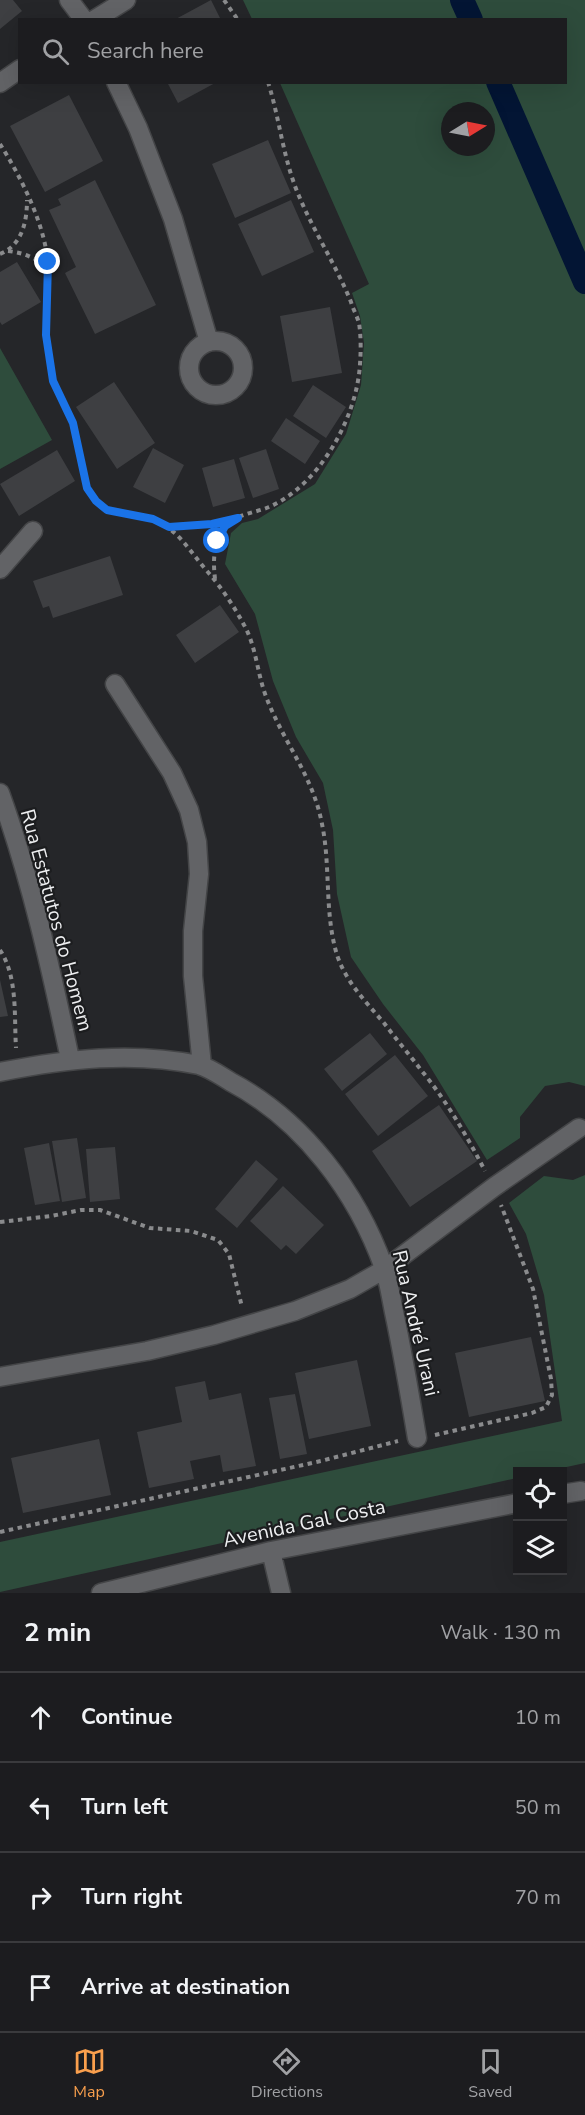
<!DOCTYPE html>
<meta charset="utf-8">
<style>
:root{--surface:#1c1c1f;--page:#252528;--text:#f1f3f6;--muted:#a0a1a4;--line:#3a3a3d;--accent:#f99f4d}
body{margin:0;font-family:"Nunito Sans",sans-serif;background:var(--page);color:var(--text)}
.controls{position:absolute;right:18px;bottom:18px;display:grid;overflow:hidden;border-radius:0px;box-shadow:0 6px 24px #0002}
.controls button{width:54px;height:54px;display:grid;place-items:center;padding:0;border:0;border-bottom:2px solid var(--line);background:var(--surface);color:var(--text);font:30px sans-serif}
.compass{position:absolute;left:441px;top:102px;width:54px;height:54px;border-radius:50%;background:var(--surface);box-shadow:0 6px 24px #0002;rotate:80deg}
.stop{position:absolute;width:18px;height:18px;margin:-14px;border:4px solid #1a73e8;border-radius:50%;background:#fff}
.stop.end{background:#1a73e8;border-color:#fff;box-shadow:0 2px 6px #0008}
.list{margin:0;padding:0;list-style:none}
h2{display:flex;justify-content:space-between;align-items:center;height:78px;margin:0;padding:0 24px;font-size:26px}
h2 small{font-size:20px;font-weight:400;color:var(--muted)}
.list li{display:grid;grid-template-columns:39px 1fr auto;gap:18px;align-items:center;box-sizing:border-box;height:90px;padding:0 24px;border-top:2px solid var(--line)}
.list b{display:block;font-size:22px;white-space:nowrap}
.list em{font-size:20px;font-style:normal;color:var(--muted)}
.icon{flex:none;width:33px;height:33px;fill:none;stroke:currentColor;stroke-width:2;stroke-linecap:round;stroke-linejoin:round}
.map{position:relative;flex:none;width:585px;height:1593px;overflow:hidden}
.search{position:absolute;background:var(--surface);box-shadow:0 6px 24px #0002;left:18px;right:18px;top:18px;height:66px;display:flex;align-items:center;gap:15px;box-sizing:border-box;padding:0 21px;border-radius:0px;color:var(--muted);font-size:22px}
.sheet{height:438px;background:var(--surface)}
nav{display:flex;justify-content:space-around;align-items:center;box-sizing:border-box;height:84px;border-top:2px solid var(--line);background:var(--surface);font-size:16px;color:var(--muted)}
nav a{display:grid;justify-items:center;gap:3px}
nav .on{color:var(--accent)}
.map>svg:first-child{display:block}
.green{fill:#2e4c3c;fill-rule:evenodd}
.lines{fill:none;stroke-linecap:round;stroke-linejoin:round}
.canal{stroke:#031534;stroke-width:24}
.building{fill:#3e3f42}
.minor-casing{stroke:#444547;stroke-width:21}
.path{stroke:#8a8b8d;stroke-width:4;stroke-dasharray:4.5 4.5;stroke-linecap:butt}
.minor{stroke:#626366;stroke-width:18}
.route{stroke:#1a73e8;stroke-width:8}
.labels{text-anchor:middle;stroke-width:4.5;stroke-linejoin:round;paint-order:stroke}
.street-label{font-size:20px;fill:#eeeff1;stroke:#1c1d1f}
</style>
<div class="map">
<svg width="585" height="1593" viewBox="0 0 585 1593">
<rect width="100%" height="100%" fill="#252629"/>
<!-- green -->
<path class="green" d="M243,0H585V1086L569,1082L545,1086L520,1117V1138L487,1160L423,1055L383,1004L351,957L337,894L333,830L323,783L296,737L273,681L255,614L225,564L231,533L242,523L258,519L315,484L346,434L361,385L364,343L360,316L352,293L369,284L280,83L566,82V20L252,19ZM450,111H486V147H450Z
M0,348L52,440L0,469Z
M585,1175V1463L548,1471L518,1472L517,1478L0,1592V1542L562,1421L544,1295L526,1234L509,1203L544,1176L573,1180Z"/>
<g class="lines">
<!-- canal -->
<path class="canal" d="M462,0L471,20
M498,82L585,282"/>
</g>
<!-- building -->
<path class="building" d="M0,0H13L22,11L0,29Z
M211,0L221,20H174Z
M167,82H217L178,103Z
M69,95L103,161L45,192L10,126Z
M268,140L291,193L235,218L212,164Z
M95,180L156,305L95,334L65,273L76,267L49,210L61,205L58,199Z
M291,200L314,252L262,276L238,224Z
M17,262L41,302L2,325L0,322V272Z
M330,307L342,373L292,382L280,316Z
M114,382L155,443L117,469L76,407Z
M313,385L346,407L326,438L293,416Z
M286,418L320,441L305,464L271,441Z
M153,448L184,465L165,503L133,487Z
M266,449L279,489L253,498L239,458Z
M57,450L75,481L19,516L0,484Z
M234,459L245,498L213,507L202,468Z
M110,556L123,595L53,618L49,606L43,608L33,581Z
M220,605L239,632L195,663L176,635Z
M0,980L8,1016L0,1017Z
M370,1033L387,1054L342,1091L324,1069Z
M395,1055L428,1096L378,1136L345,1094Z
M439,1105L477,1161L410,1207L372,1151Z
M77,1138L86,1198L62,1202L52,1141Z
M49,1143L60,1201L35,1205L24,1148Z
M115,1147L120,1199L90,1202L86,1149Z
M256,1160L278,1179L237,1228L215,1209Z
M283,1186L324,1225L296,1254L286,1245L281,1250L250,1221Z
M531,1337L545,1401L469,1417L455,1353Z
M357,1360L371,1426L309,1439L295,1373Z
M205,1381L209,1400L241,1393L256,1466L223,1472L220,1455L190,1461L194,1479L149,1488L137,1432L182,1422L175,1387Z
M295,1394L307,1454L280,1459L269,1398Z
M99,1439L111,1495L23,1513L11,1458Z"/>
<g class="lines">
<defs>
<path id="minor" d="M69,0L84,20
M94,20L126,0
M116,82L138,128L173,219L209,342
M0,83L20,69
M189 368a27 27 0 1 1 54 0a27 27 0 1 1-54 0Z
M0,569L33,531
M115,684L172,773L189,810L197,842L199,874L193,931V976L202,1066
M0,793C31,879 51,969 70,1059
M0,1072C66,1059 132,1051 199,1065C210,1068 221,1076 231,1082C303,1120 357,1192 384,1268C389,1282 391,1298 394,1312C403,1354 410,1396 417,1438
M0,1377L147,1351L214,1335L295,1311L350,1289L385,1269L494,1187L579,1128
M562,1494L581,1491
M271,1551L281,1593
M101,1593L271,1551L518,1503"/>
</defs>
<!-- minor casing -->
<use href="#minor" class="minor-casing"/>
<!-- path -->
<path class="path" d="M224,0L238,20
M0,144C21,177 46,226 48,266C50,295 44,325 48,355C52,384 63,397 73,422C81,442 79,466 87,486C100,521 131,508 157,521C180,532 191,553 207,571C221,587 234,606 244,625C257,648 257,675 267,699C284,743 313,776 322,824C331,867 324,912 337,955C346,982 366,1002 384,1023C396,1039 409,1054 421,1070C446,1100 467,1136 485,1171
M8,251C25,253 36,258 48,269
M0,254C22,245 27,222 27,200
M170,527L212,524L233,519
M215,579C213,561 213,543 225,527C235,514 255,513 269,507C320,485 357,417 360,364C361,351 361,335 359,323C357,316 353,309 351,302C336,265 314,232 299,196C283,159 280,120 268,82
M0,950C18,977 14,1017 16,1048
M0,1222L51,1216L81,1210H100L150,1228L191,1231L218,1240L229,1254L242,1307
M435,1435L532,1413L546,1407L552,1395L551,1379L533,1289L501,1205
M0,1532L321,1461L398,1441"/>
<!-- minor -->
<use href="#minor" class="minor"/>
</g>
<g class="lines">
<!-- route -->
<path class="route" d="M48,262L46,335L53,381L73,423L87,488L96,501L107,510L153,519L169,527L212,524L238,518L225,526L217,541"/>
</g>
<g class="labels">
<!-- street labels -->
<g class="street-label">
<text transform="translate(57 920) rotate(75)" y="7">Rua Estatutos do Homem</text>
<text transform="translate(416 1323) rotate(77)" y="7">Rua André Urani</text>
<text transform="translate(304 1523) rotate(-12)" y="7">Avenida Gal Costa</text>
</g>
</g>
</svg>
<div class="controls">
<button><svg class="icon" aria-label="locate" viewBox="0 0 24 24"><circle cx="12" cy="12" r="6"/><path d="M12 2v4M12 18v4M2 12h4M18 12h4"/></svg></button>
<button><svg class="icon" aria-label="layers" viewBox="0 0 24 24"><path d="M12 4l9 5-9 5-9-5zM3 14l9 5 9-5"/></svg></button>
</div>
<svg class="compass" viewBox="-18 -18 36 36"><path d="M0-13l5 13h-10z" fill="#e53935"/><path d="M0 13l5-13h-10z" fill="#a0a1a4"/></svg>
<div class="stop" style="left:217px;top:541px"></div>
<div class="stop end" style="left:48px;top:262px"></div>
<div class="search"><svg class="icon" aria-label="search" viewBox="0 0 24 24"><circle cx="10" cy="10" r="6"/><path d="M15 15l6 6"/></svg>Search here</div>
</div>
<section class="sheet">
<h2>2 min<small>Walk · 130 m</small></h2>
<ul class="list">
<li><svg class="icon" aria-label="ahead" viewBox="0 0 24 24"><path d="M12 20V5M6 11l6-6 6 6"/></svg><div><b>Continue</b></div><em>10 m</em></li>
<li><svg class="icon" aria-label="left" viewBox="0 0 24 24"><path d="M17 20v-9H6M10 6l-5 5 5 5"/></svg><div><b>Turn left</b></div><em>50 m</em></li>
<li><svg class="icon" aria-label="right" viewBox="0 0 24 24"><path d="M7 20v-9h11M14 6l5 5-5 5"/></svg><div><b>Turn right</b></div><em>70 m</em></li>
<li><svg class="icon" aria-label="arrive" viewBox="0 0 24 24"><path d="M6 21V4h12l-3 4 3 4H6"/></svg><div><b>Arrive at destination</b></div></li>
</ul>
</section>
<nav>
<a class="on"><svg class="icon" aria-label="map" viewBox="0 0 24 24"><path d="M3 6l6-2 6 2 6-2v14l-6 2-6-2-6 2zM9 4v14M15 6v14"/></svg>Map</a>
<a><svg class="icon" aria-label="directions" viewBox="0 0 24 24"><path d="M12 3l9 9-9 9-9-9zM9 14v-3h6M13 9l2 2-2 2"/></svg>Directions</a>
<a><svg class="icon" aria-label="saved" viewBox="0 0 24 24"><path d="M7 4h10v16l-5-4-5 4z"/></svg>Saved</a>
</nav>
